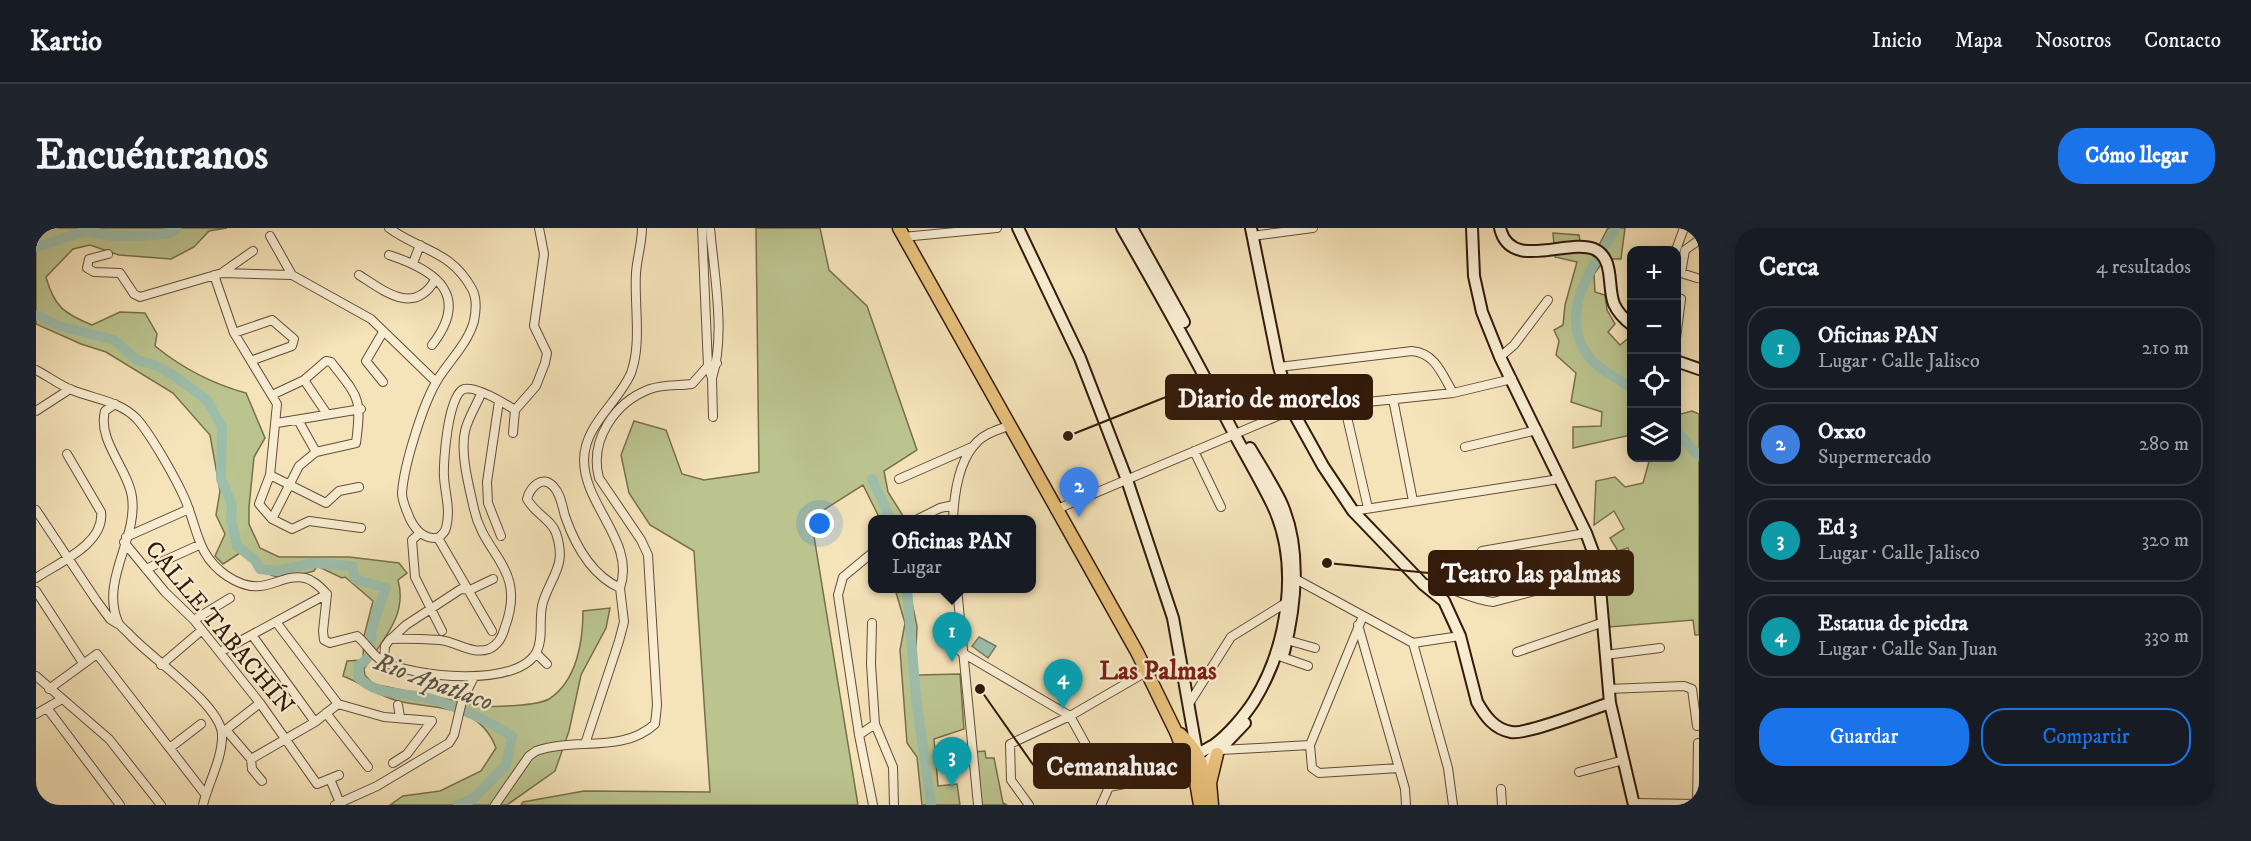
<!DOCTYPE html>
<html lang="es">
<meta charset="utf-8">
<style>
:root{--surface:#171b24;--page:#20242c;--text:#f1f3f6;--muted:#9ea1a6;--line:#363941;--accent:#1a73e8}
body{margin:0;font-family:"IM FELL DW Pica",serif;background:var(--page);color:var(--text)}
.controls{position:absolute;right:18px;top:18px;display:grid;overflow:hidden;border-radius:12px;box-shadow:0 3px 15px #0003}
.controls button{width:54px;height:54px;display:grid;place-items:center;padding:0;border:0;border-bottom:2px solid var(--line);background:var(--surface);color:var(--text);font:30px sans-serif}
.you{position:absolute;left:784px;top:296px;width:21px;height:21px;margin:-15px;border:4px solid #fff;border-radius:50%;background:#1a73e8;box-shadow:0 0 0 9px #1a73e833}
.badge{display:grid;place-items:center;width:39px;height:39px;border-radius:50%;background:var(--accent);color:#fff;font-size:20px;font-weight:700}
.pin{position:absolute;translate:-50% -50px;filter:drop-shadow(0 2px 3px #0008)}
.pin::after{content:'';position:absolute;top:32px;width:21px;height:18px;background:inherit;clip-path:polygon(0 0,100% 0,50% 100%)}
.popup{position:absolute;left:832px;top:287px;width:168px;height:78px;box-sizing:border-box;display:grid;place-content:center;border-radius:12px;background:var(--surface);filter:drop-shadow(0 2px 4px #0005);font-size:20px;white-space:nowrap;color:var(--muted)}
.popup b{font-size:22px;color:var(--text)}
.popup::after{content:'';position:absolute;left:50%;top:100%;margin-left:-12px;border:12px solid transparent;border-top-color:var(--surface)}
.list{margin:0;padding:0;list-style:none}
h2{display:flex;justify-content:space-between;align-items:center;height:78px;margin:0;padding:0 24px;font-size:26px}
h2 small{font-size:20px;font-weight:400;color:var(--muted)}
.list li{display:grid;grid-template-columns:39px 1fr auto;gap:18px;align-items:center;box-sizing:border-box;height:84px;margin:0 12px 12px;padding:0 12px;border:2px solid var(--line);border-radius:24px}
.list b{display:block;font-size:22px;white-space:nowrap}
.list p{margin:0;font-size:20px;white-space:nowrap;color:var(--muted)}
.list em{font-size:20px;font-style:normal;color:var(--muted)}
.actions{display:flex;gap:12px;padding:18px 24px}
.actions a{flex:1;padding:14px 0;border:2px solid var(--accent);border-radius:24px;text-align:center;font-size:21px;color:var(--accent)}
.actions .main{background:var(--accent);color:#fff}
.icon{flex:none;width:33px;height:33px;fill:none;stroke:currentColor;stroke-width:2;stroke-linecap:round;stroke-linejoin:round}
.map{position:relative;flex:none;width:1663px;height:577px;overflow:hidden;border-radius:24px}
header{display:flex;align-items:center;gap:36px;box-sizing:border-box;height:84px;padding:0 30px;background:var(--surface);border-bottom:2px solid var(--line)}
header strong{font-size:28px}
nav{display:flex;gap:33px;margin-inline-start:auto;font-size:21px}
.intro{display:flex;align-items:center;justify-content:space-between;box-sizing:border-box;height:144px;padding:0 36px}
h1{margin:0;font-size:42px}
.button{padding:15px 27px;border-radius:24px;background:var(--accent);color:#fff;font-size:21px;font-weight:700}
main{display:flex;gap:36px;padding:0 36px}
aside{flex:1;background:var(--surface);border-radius:24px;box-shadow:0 3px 15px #0003}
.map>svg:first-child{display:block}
.green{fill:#bbc48f;stroke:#776f4c;stroke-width:1.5}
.water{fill:#9dbeac;stroke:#737c6b;stroke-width:1.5}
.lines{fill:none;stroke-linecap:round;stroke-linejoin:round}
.river{stroke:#9dbeac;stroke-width:10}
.street-casing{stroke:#644c36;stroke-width:10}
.secondary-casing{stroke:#331a0a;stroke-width:14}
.primary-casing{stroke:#331a0a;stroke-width:15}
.street{stroke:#f8edd2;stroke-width:8}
.secondary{stroke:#f8edd2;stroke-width:10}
.primary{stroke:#eac27c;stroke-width:12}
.labels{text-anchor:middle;stroke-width:4.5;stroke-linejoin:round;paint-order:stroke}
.street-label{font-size:24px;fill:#331a0a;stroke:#f8edd2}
.neighbourhood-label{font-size:26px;font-weight:bold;fill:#7a1f14;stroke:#f8edd2}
.water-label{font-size:26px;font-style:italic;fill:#585343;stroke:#f8edd2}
.leader{fill:none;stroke:#331a0a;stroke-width:2}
.callout-dot{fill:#331a0a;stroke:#f8edd2;stroke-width:2}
.callout{fill:#331a0a;stroke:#331a0a;stroke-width:2}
.callout-label{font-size:26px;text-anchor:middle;font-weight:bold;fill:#fff}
</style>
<header>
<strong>Kartio</strong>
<nav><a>Inicio</a><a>Mapa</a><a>Nosotros</a><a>Contacto</a></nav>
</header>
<div class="intro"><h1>Encuéntranos</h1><a class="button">Cómo llegar</a></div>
<main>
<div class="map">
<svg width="1663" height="577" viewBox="0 0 1663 577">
<rect width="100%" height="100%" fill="#f5e3b9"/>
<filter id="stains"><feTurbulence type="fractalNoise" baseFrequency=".00333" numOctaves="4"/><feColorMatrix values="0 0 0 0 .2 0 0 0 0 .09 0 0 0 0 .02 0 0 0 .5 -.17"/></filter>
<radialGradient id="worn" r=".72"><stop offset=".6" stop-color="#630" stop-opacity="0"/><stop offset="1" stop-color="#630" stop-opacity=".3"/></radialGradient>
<!-- green -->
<path class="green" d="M13,0H191L173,3L158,19L135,31L83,27L54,17L37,21L10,49C18,79 29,86 56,97L84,84L109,85L121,106L119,118C146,140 177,156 210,165L229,210L218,229L213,279V296L224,320L243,329H313L363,335L371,345L362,352C372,388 346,412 328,441L329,447L337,456L444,478C459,479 501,478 513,471C541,453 547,413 547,383L574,380L570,400L545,447L533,503L519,543L471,577H354L367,568L404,563L445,543L460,520C443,475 400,482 362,473C343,468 325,455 307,448L311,433L327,432L328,408L337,373L309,349L306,350L281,338L278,343C232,355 239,350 204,325L187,336L179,328L189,306L180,287L184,263L174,207L137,165L70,124L45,116L0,96V6Z
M720,0H784L793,42L831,78L881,222L848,243L852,264L869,291H844L827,257L775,290L822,577H485L487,574L548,563L674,564L658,323L614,297L593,265L585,227L598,193L630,202L646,246L668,252L723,244Z
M1572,0H1589L1585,31H1569L1558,46L1559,64L1569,67L1571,82L1579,96L1572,104L1584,117L1595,108V207L1537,220V199L1565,198L1566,184L1535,174L1540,145L1520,127L1523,113L1518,102L1527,97L1529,77L1541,34L1519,29L1517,5L1543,7L1545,18L1562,19Z
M1656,183L1663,186V407H1659L1657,392L1573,399L1569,349L1597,336L1592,320L1582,323L1574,310L1588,301L1578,283L1558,297L1560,253L1579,249L1589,259L1607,255L1614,230H1640L1641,187Z
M859,361H873L881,398L879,445L882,447L924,446L928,501L898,511L902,558L921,556L924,577H886L881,529L871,515L864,422L869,395Z
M949,523L950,530H958L967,575L971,577H945L937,524Z"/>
<!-- water -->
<path class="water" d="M943,409L960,418L952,430L936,418Z"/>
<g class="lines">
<!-- river -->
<path class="river" d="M1580,0C1557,38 1519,88 1554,130C1563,142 1583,151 1596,160
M0,19L50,3L77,8H105L135,5L141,0
M0,87L23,98L78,112L101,132L119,137L137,147L171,172L186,199L185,251L196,277L195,291L201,318L219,332L224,341L241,343L278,335L316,338L319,351L350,360C346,373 338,389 336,403C334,416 338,429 323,437L322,449C341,469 371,464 396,471C425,480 450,491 476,508L470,537L437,571L422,577
M1640,203L1663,228
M836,251L855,292
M871,360L880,470L895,577"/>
<defs>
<path id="street" d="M353,0C384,23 415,22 436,61C441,70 440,83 438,93C432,115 414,132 402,151C387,175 368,237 366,265C366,274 371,283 374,291C380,303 388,311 402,310C406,307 409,304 410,300C415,282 409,266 408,249C407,234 412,166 428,161C440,158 468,175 479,182
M666,0L672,138L676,150L677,189
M674,0C678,46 690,107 676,150
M234,8L256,47
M1216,8L1277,0
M867,9L961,0
M1640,22L1648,0
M72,26L53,31L51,40L58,44L84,45L98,66L104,69L186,45L256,47L335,91L400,154
M353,27C402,43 434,68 396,117
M377,35L384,17
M187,44L217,23
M178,47L198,105L241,176L234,247L223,276L236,291L256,301L273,293L325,300
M323,47C348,63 378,88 399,52
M1661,50L1645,45L1649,22L1663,12
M1640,70L1645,71L1640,110
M347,104L330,133L347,154
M198,105L236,92L258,111L256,118L217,132
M1464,129L1478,117L1512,72
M1243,139L1376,123C1399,125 1406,146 1417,165
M0,142C12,148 23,157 36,162C58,171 84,173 101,191C115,207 139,249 148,269C162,300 160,327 191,348C229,373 242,344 269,350C278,352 285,360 291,366L287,403L288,412L294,415L321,408C330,415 336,427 346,433C376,449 483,461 501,423C508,408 502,390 507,374C516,346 531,338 520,305C515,291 499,286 491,271C494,260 506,246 517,258C525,266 526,278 529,288C539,317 555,347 584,360C600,314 548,278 548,232C548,197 583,174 595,145C606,115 598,77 600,45C601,30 606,15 606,0
M268,152L291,186
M1357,171L1377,273
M463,173L451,254L452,275L465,308
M79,176L69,183C61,212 92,241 96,269C102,311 64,352 82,394C84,399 91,403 94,407C116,431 184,476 186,506C187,530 172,555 167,577
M1308,176L1332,280
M479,182L500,158L509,135L511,125L498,98L508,26L503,0
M0,183L34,161
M262,192L280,224
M241,195L325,181
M477,205L479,182
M1429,219L1501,202
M1158,223L1185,279
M234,247L290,275L303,263L323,259
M863,251L936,219
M0,282L60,372L74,391L82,396
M1019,282L1256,182L1417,165L1476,151
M1317,283L1523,251
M236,291L263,238L280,224L320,215C326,169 323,170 295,134L290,133L268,152L236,167
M880,292L904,280L918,277
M917,292C918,267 923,231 942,213C950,205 961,202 972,198
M384,305L376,312L379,349L406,403
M90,309L153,281
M402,310L456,403
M88,314L129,364L158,392L224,475L281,556L303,547
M1446,323L1550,305
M836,325L807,349L802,367L823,507L837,577
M110,341L163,317
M1256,349L1377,415L1424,408
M0,350C22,335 69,316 65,284L31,226
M1387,356C1411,355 1433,372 1457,374L1563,346
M921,360L942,577
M0,363L47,435
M1327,388L1274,517L1276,540L1283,545L1363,540
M158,392L194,370
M240,394L302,476
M836,395L835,436L839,496L857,539L858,577
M1322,397L1369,561L1370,577
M216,407L279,494
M355,411L370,397L425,361L434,362L457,351
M1251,412L1279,420
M1377,415L1412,540L1417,577
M184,424L291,366
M925,424L1034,488L1073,559
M1481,424L1568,394
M500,425L511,436
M1240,427L1272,438
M1569,427L1624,420
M348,434L349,418L354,411C371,410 388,411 404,412C421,414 436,427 453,421C462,417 467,407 469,399C491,340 448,328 438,281C433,258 424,226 429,203C432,190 440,178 445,166
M125,437L166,402
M0,448L73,511L125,577
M13,461L61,426L169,566
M1572,461L1648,458L1656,461L1661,498
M1154,474L1195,409L1253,373
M302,476L348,489L396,493L371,526L357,535
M362,477L364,489
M11,480L84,577
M290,485L332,539
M0,486L26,471
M190,502L215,531L279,494L302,476
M187,504L224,475
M823,507L839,496
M549,516L583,413L588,394L584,360
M135,519L165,496
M1185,522L1274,517
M215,531L216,541L226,553
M1543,544L1588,532
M294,551L304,575
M1073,559L1143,545L1152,536
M1465,561L1466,577
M1598,575L1661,576L1662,515
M299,577L341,558L413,515L418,507L426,473L438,449
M459,577L493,528L500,523C539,509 586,526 619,496L621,477L612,327L605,312L563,250C553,212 579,174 614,161C628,156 642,158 656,156L672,138L681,135
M993,577L975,552L974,516L1034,488L1110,444
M1065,577L1073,559"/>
<path id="secondary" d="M982,0L1044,130L1091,252L1137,390L1161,525
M1086,0C1121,61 1155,122 1187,184C1202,215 1221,245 1236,276C1265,336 1252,418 1218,473C1209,487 1192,507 1178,517C1170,522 1162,524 1156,532
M1096,0L1148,94
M1215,0L1243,139L1256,182L1287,238L1317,283L1387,356L1408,373L1424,408L1441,474C1449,488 1458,501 1475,504C1491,507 1555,481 1574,475
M1436,0L1438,48L1446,84L1464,129L1550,305L1562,337L1574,475L1598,577
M1464,0C1474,44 1532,10 1558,21C1579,30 1571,59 1578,76C1582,85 1588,91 1596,97
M1640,133L1663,141
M1214,220C1224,237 1235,254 1244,272C1266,318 1260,377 1248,424
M1168,538L1209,495"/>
<path id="primary" d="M863,0L1101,424L1140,504L1160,554L1164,577
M1144,506C1167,528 1168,540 1170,570
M1176,577L1174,555L1181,526"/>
</defs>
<!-- street casing -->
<use href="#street" class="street-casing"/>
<!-- secondary casing -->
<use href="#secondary" class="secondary-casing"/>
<!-- primary casing -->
<use href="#primary" class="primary-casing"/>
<!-- street -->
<use href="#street" class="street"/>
<!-- secondary -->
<use href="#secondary" class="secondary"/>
<!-- primary -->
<use href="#primary" class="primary"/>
</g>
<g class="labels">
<!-- street labels -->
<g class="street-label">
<text transform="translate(184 399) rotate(50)" y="8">CALLE TABACHÍN</text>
</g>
<!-- neighbourhood labels -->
<g class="neighbourhood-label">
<text x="1122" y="451">Las Palmas</text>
</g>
<!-- water labels -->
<g class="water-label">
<text transform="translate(398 453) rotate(20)" y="9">Rio Apatlaco</text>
</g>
</g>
<!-- callouts -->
<path class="leader" d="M1032 208L1130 169M1291 335L1393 345M944 461L998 538"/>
<g class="callout-dot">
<circle cx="1032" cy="208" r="6"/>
<circle cx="1291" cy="335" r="6"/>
<circle cx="944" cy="461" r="6"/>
</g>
<g class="callout">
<rect x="1130" y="147" width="206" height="44" rx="6"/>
<rect x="1393" y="323" width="204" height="44" rx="6"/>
<rect x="998" y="516" width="156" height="44" rx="6"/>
</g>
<g class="callout-label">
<text x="1233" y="179">Diario de morelos</text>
<text x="1495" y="354">Teatro las palmas</text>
<text x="1076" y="547">Cemanahuac</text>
</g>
<rect width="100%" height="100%" filter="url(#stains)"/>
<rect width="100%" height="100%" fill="url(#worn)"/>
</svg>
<div class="controls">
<button>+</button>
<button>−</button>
<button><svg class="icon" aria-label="locate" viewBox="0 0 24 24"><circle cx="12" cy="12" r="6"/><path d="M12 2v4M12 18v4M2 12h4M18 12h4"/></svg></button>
<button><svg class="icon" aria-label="layers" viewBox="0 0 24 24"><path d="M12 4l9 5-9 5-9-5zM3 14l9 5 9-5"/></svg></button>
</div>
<div class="you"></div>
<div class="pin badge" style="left:916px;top:434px;background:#0f9aa8">1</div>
<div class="popup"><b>Oficinas PAN</b>Lugar</div>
<div class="pin badge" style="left:1043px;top:289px;background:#3f7fe0">2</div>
<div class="pin badge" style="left:916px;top:559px;background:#0f9aa8">3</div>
<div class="pin badge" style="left:1027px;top:481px;background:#0f9aa8">4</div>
</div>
<aside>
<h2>Cerca<small>4 resultados</small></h2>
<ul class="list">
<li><span class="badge" style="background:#0f9aa8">1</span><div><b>Oficinas PAN</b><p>Lugar · Calle Jalisco</p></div><em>210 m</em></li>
<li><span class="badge" style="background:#3f7fe0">2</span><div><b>Oxxo</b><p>Supermercado</p></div><em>280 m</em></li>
<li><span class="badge" style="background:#0f9aa8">3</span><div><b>Ed 3</b><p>Lugar · Calle Jalisco</p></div><em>320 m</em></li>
<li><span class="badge" style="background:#0f9aa8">4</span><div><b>Estatua de piedra</b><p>Lugar · Calle San Juan</p></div><em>330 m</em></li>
</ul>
<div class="actions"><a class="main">Guardar</a><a>Compartir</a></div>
</aside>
</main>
